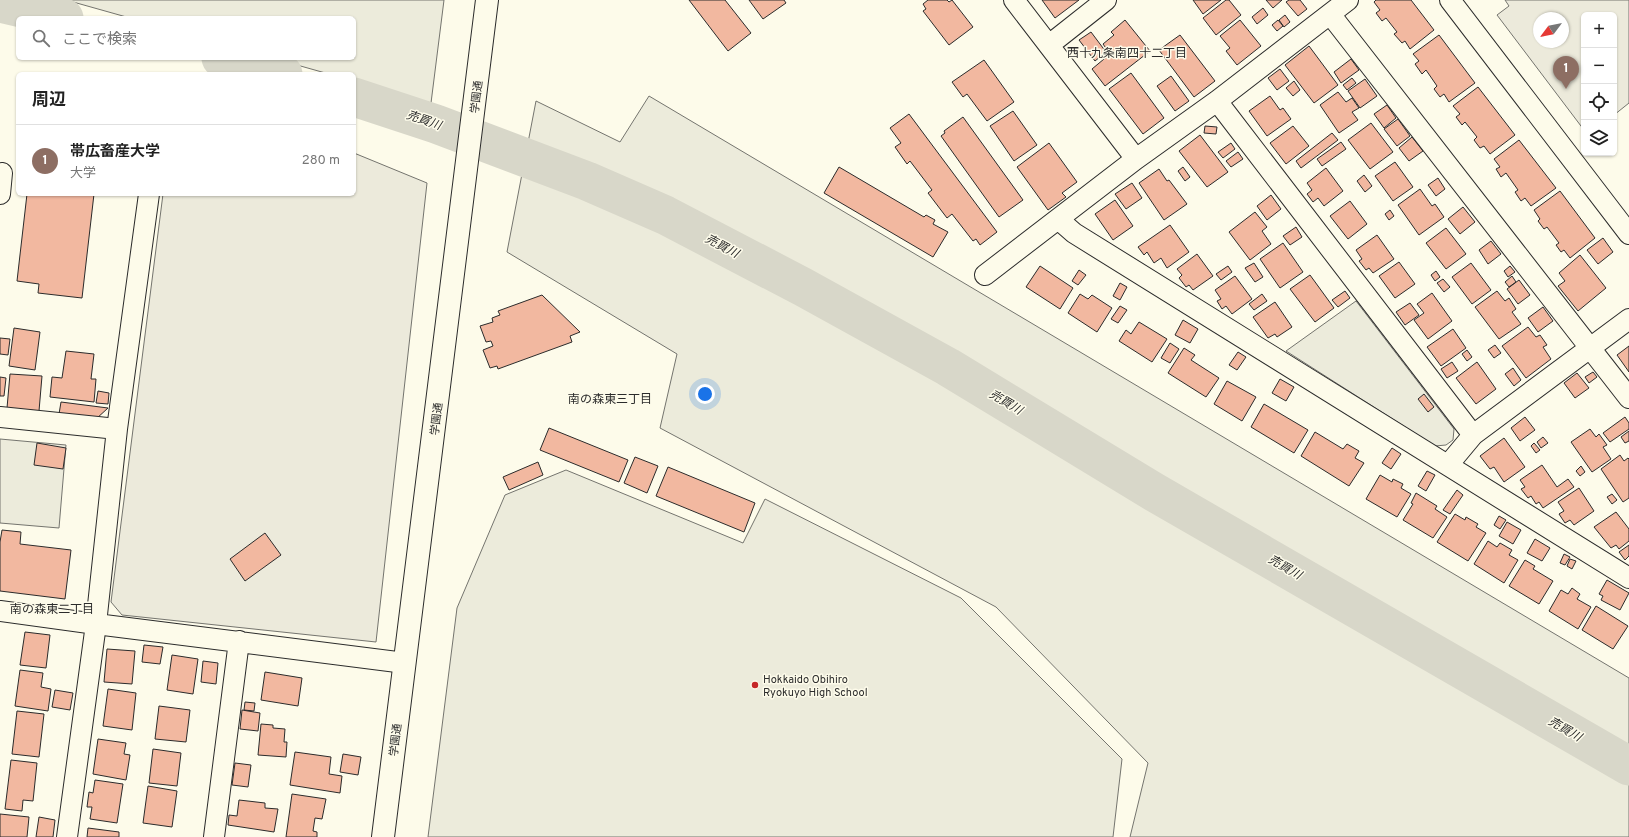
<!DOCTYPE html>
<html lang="ja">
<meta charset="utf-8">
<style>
:root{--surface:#fff;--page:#f6f6f6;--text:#222;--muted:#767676;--line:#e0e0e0;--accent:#ea580c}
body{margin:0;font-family:Overpass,"Noto Sans JP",sans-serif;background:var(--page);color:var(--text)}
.controls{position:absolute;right:12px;top:12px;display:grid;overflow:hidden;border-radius:6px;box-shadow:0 1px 3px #0004}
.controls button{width:36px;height:36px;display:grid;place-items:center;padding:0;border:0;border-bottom:1px solid var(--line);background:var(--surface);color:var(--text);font:20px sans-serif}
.compass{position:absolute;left:1533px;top:12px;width:36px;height:36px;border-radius:50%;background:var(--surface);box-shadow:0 1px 3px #0004;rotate:238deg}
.you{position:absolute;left:705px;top:394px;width:14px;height:14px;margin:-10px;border:3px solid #fff;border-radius:50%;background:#1a73e8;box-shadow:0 0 0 6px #1a73e833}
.badge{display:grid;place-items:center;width:26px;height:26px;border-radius:50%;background:var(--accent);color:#fff;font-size:13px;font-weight:700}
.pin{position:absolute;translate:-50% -33px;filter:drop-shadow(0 1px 2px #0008)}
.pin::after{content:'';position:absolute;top:21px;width:14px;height:12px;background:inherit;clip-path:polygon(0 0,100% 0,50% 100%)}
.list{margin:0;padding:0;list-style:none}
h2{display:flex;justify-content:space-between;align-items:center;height:52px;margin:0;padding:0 16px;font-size:17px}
h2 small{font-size:13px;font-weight:400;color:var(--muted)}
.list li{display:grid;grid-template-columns:26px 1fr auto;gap:12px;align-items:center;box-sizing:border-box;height:72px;padding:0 16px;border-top:1px solid var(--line)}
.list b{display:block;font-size:15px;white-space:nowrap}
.list p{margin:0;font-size:13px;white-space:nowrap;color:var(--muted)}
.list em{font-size:13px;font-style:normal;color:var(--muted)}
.icon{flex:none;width:22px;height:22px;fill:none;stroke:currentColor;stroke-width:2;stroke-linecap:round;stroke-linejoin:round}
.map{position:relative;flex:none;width:1629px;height:837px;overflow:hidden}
.search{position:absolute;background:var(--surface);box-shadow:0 1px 3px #0004;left:16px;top:16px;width:340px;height:44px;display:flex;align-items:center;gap:10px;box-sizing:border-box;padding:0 14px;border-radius:6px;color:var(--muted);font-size:15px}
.panel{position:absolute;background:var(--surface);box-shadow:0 1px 3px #0004;left:16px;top:72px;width:340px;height:124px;border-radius:6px}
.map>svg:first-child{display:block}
.green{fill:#ecebdb;stroke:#74746e}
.parking{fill:#eceadb;stroke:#74746e;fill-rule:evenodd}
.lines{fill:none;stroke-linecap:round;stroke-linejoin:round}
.river{stroke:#d8d7c9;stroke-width:39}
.building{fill:#f2b8a0;stroke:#2b2b2b}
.street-casing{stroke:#2b2b2b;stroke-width:22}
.secondary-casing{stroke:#2b2b2b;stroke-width:24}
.street{stroke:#fdfbea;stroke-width:20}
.secondary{stroke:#fdfbea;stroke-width:22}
.poi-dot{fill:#c62828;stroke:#fdfbea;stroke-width:1.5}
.labels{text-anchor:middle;stroke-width:3;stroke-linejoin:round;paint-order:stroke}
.street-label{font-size:11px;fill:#2b2b2b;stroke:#fdfbea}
.poi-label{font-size:11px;fill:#2b2b2b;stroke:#fdfbea;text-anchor:start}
.neighbourhood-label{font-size:12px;fill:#2b2b2b;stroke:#fdfbea}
.water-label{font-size:12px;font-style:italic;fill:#2b2b2b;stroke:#fdfbea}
</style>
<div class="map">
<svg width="1629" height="837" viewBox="0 0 1629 837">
<rect width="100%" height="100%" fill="#fdfbea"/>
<!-- green -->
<path class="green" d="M66,0H444L431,103L354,81V74H329L272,58H354V18H130Z
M649,96L1629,678V837H1130L1148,763L996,607L660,428L677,354L507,252L536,101L620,142Z
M1356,301L1454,429L1453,440L1446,445L1435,446L1286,351Z
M0,439L66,445L59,528L0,523Z
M566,470L743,543L765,499L961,598L1122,759L1113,837H428L457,608L505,495Z"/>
<!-- parking -->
<path class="parking" d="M1505,0H1629V103L1614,115V15H1584V130L1497,15L1509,6ZM1539,18H1563V42H1539Z
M354,153L427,183L376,642L122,615L111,602L163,194H354Z"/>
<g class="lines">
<!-- river -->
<path class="river" d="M0,3L64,18
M221,58L283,74
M354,97L436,124L587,181L665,215L803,287L948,367L1154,492L1629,766"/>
</g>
<!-- building -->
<path class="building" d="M689,0H725L751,33L728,51Z
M749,0H784L786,3L763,19Z
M928,0H947L949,2L952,0L973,27L949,45L923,11L926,9L923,4Z
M1042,0H1079L1055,18Z
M1193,0H1221L1203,14Z
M1226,0H1229L1241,15L1216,35L1203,18Z
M1266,0H1282L1273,8Z
M1289,0H1300L1307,9L1298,16L1286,2Z
M1376,0H1411L1434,30L1410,49L1405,41L1402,43L1394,34L1397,32L1386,18L1382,21L1376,13L1380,10L1374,2Z
M1263,8L1268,15L1257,24L1252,17Z
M1285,15L1290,22L1284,27L1279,20Z
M1125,20L1150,51L1105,86L1092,69L1110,54L1103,44L1114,35L1111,32Z
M1240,20L1261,46L1237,65L1226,51L1230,48L1220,36Z
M1278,20L1283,26L1277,31L1272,25Z
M1091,32L1106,52L1095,61L1079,40Z
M1180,35L1215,81L1194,97L1159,50Z
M1439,35L1475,83L1449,102L1444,94L1440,97L1434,89L1437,86L1426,70L1422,74L1415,64L1419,61L1413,54Z
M1309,46L1338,85L1314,103L1285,65Z
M1351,59L1359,70L1341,83L1334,72Z
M984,60L1014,102L987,121L967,94L963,97L952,82Z
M1280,69L1289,81L1277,90L1268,78Z
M1131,73L1164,118L1143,134L1109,89Z
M1171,76L1189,101L1175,111L1157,86Z
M1352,78L1356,83L1347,90L1343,85Z
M1365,79L1377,96L1360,108L1348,91Z
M1294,81L1300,90L1293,96L1286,88Z
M1478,87L1515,135L1490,154L1484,146L1480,148L1474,140L1477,137L1465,122L1462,125L1456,117L1460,114L1453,106Z
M1338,92L1346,102L1352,98L1359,108L1352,112L1358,120L1339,133L1320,105Z
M1270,96L1280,110L1283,108L1291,119L1267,136L1249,111Z
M1387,105L1396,118L1384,128L1374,114Z
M1013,111L1037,145L1014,161L990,126Z
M909,114L997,232L980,245L976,239L973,241L952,214L947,218L928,193L932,190L910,161L907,164L895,147L901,143L890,128Z
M963,117L1023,200L999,217L941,136L945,133L944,131Z
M1398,119L1410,136L1397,146L1384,129Z
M1371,123L1393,152L1370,169L1348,140Z
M1205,126L1217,127L1216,134L1204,133Z
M1293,126L1309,146L1286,164L1270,143Z
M1332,133L1338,140L1301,168L1296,161Z
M1200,135L1228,172L1207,187L1179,151Z
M1412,137L1423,151L1409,161L1399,148Z
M1519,140L1556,188L1531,206L1525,198L1521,201L1515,192L1518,190L1506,173L1501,177L1496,169L1500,167L1494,159Z
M1341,142L1346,149L1322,166L1317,159Z
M1049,143L1077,182L1062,193L1066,197L1048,210L1017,167Z
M1231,143L1235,149L1223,158L1218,152Z
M1238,152L1243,159L1231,167L1226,161Z
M1395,162L1413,187L1393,201L1375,176Z
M839,167L924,217L926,215L935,220L933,224L948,232L933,257L824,193Z
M1183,167L1190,177L1185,181L1178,171Z
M1326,168L1343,191L1324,206L1318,198L1313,202L1307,194L1312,190L1307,183Z
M1159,169L1167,181L1169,180L1187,204L1164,220L1139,183Z
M1364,175L1372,186L1365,192L1357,181Z
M1438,178L1445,189L1436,196L1428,185Z
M1132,183L1142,198L1126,209L1115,194Z
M1420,189L1432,206L1435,204L1444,217L1419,235L1398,205Z
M1560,191L1595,238L1570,258L1564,250L1561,252L1556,245L1559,243L1547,227L1544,229L1538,221L1540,219L1534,210Z
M27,194H94L82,298L38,293L39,284L17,281Z
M1271,195L1281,209L1267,220L1257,206Z
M1115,200L1133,226L1113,240L1095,214Z
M1350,201L1367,224L1348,239L1330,216Z
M1463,207L1475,222L1460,234L1448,219Z
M1390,210L1394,216L1389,220L1385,214Z
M1255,212L1267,227L1262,231L1271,244L1250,260L1229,232Z
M1170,225L1189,252L1167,268L1161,258L1154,263L1147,252L1144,255L1138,247Z
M1296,227L1302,237L1290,245L1283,236Z
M1446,228L1466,254L1446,269L1426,243Z
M1377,235L1394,259L1373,273L1369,268L1366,270L1359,261L1362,259L1356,250Z
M1603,238L1613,252L1598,264L1587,250Z
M1491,241L1501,254L1488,264L1479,250Z
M1283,243L1303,272L1280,288L1260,259Z
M1197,254L1213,276L1193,290L1189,285L1186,287L1179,278L1182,275L1177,269Z
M1580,255L1606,288L1578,311L1558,286L1565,281L1559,273Z
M1399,262L1415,284L1395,298L1379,276Z
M1254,263L1263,277L1255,282L1245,268Z
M1471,263L1491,290L1472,304L1452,277Z
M1040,266L1073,288L1060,309L1026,287Z
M1228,266L1232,272L1221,280L1216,274Z
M1510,266L1515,272L1508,277L1504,271Z
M1079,270L1086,275L1078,285L1072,281Z
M1436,271L1440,277L1435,281L1431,275Z
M1310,275L1334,308L1315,322L1290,289Z
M1235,276L1252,299L1232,314L1226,306L1222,309L1217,301L1221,299L1215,290Z
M1512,276L1516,282L1509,287L1505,282Z
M1443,279L1450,287L1444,292L1437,283Z
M1519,280L1530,295L1518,304L1507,289Z
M1120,283L1127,287L1120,300L1113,296Z
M1345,291L1350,298L1338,307L1332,300Z
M1497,291L1505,301L1509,298L1516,309L1512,312L1521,324L1499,339L1475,307Z
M1432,293L1452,321L1428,339L1414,320L1424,313L1417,304Z
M1080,294L1088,299L1092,295L1112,308L1097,332L1068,313Z
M1262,294L1267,301L1254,310L1249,304Z
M542,295L580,332L570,336L572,342L498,369L497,366L490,368L483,350L493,346L491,341L486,342L480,326L493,322L492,318L500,315L498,311Z
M1275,302L1292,327L1277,337L1275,334L1268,338L1253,317Z
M1410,303L1419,315L1405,325L1396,312Z
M1120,306L1127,310L1118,323L1111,319Z
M1543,307L1553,321L1538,332L1528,318Z
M1183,320L1198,329L1190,343L1175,335Z
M1139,322L1167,339L1152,362L1119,341L1126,330L1131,334Z
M1528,327L1536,337L1540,335L1547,345L1543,347L1551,359L1526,378L1502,346Z
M14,328L40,332L35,370L9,366Z
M1453,329L1466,348L1441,366L1427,347Z
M0,338L10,339L8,355L0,354Z
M1170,343L1179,349L1170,363L1161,358Z
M1495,345L1501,353L1494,358L1488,350Z
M1629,346V372L1617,355Z
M1184,348L1195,355L1191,360L1219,378L1206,397L1168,373Z
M1467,350L1472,357L1467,361L1462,354Z
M66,351L94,354L91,379H96L94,402L50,397L52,377L62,378Z
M1238,352L1246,357L1237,370L1229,365Z
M1452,362L1458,371L1447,378L1441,369Z
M1477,362L1496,389L1476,404L1456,378Z
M1513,368L1521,380L1514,386L1505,374Z
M1593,372L1597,377L1589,383L1585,377Z
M1577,373L1589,388L1575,398L1564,383Z
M10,374L42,376L39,411L7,408Z
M0,377L6,378L4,396H0Z
M1280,379L1294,387L1286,401L1272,393Z
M1227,381L1256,397L1242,421L1214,404Z
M98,391L109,393L108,404L96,403Z
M1424,394L1434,407L1428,412L1418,399Z
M61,402L108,408L96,419L59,414Z
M1264,404L1308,430L1294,453L1251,427Z
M1525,417L1535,430L1520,441L1511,428Z
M1625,417L1629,423V429L1610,442L1603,433Z
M549,428L628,460L619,482L540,450Z
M1590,429L1596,437L1599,434L1607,445L1603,447L1611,459L1592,472L1571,442Z
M1629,431V441L1625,443L1621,437Z
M1315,432L1343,449L1347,444L1359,451L1355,458L1364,463L1349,486L1301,456Z
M1543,437L1548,443L1541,448L1537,442Z
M1504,438L1525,467L1504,482L1494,467L1490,469L1480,456Z
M37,443L66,448L63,469L34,465Z
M1534,443L1540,450L1536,453L1531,446Z
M1392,448L1401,454L1391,469L1382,463Z
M1620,455L1624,461L1628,458L1629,459V498L1623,502L1601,469Z
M635,457L658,466L647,493L624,483Z
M538,462L543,475L509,490L503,477Z
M1542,465L1557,487L1568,479L1574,487L1543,508L1539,502L1536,504L1531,496L1528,498L1521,489L1525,487L1520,480Z
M1581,466L1585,472L1580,476L1576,471Z
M668,467L755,503L744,532L656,496Z
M1427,471L1435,475L1426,491L1418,486Z
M1380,475L1392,482L1393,479L1403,484L1401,488L1411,494L1397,517L1366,499Z
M1579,488L1594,511L1574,525L1570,520L1565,523L1559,514L1564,511L1558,502Z
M1457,490L1463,495L1450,514L1443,510Z
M1416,493L1437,506L1435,509L1447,517L1433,538L1403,520L1413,504L1411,503Z
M1612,494L1617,500L1612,504L1607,497Z
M1616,512L1629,529V541L1619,549L1616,545L1611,548L1594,527Z
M1455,514L1465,520L1466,517L1478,524L1476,527L1486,533L1468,561L1437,542Z
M1499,516L1506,520L1500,529L1494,525Z
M1507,522L1521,530L1513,544L1499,536Z
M2,530L21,532L20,544L71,550L65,599L0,591V542Z
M265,533L281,555L245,581L230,559Z
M1535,539L1550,548L1542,561L1527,553Z
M1488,541L1497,547L1500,543L1512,550L1509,555L1518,560L1504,583L1474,564Z
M1629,545V556L1625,560L1619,552Z
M1564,554L1570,557L1565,565L1560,563Z
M1570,559L1576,561L1572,569L1567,566Z
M1525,560L1535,566L1533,569L1553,581L1539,604L1509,586Z
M1607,580L1629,593L1620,610L1601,600L1603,596L1599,594Z
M1572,588L1580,594L1577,599L1591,607L1578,629L1549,611L1561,590L1568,594Z
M1596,606L1628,626L1613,649L1582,630Z
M25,632L50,635L46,668L20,665Z
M144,645L163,647L160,664L142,662Z
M107,649L135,651L132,684L104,682Z
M172,655L198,659L193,694L167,690Z
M203,661L218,663L216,684L201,682Z
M20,670L43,673L41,687L51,689L48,711L15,706Z
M265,672L302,678L298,706L261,700Z
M108,689L136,693L132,730L103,726Z
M55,690L73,693L70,710L52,707Z
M245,702L255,703L254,711L244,710Z
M159,706L190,710L186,742L155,739Z
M242,710L260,713L258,731L240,729Z
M17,711L44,714L39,757L12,754Z
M261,724L273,725V728L285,729L284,742H287L286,757L258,755Z
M98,739L126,743L124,754L130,755L126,780L93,774Z
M153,749L181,753L177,786L149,783Z
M295,752L331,757L329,774L342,776L340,793L290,785Z
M343,754L361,757L358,775L340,772Z
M11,760L37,763L33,801L23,800L22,811L5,809Z
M235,763L251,765L248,787L232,785Z
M95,780L123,784L117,823L90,819L92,807H87L89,792L93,793Z
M148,786L177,791L172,827L143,823Z
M292,794L326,799L322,819L315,818L313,831L317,832V837H286Z
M239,800L265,803V808L278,809L274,832L228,825L229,815L237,816Z
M0,814L29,817L27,837H0Z
M39,817L55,820L53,837H36Z
M88,828L119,832V837H87Z"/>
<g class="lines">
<defs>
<path id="street" d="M1014,0L1136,159
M1450,0L1629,234
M1330,14L1629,398
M1049,45L1106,0
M1217,101L1473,435
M0,194L2,173
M1058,219L1074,233L1629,578
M985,275L1136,159L1217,101L1348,0
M0,417L117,429
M1448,465L1473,435L1629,319
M0,611L96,624L405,663
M67,837L96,624L117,429L149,194
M214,837L239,641"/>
<path id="secondary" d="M383,837L487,0"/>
</defs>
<!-- street casing -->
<use href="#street" class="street-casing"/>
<!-- secondary casing -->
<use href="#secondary" class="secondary-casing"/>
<!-- street -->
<use href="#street" class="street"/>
<!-- secondary -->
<use href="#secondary" class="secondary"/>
</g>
<!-- markers -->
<circle class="poi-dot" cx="755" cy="685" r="4"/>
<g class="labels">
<!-- street labels -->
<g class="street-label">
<text transform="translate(476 97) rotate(-83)" y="4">学園通</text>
<text transform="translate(436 419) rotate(-83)" y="4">学園通</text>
<text transform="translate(395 740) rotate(-83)" y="4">学園通</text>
</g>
<!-- poi labels -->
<g class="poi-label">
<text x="763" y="683">Hokkaido Obihiro<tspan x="763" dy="13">Ryokuyo High School</tspan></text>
</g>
<!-- neighbourhood labels -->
<g class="neighbourhood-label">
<text x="1127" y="57">西十九条南四十二丁目</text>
<text x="610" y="403">南の森東三丁目</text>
<text x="52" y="613">南の森東二丁目</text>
</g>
<!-- water labels -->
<g class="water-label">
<text transform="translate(424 120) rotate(19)" y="4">売買川</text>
<text transform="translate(722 246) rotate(28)" y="4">売買川</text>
<text transform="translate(1006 402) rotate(31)" y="4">売買川</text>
<text transform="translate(1285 567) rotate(30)" y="4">売買川</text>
<text transform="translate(1565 729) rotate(30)" y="4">売買川</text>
</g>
</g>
</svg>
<div class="controls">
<button>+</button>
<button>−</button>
<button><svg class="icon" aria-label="locate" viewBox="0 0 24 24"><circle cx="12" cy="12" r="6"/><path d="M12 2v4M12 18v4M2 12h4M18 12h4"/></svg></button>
<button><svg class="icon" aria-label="layers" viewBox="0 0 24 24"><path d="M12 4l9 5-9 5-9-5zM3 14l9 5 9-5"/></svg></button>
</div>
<svg class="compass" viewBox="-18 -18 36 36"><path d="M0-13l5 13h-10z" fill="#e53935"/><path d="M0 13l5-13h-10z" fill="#767676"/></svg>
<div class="you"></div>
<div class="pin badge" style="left:1566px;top:89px;background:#8d6e63">1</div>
<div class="search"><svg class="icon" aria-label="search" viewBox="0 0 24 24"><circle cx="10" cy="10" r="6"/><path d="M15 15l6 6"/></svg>ここで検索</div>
<section class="panel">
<h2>周辺<small></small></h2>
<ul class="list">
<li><span class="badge" style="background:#8d6e63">1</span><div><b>帯広畜産大学</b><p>大学</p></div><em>280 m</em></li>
</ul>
</section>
</div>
